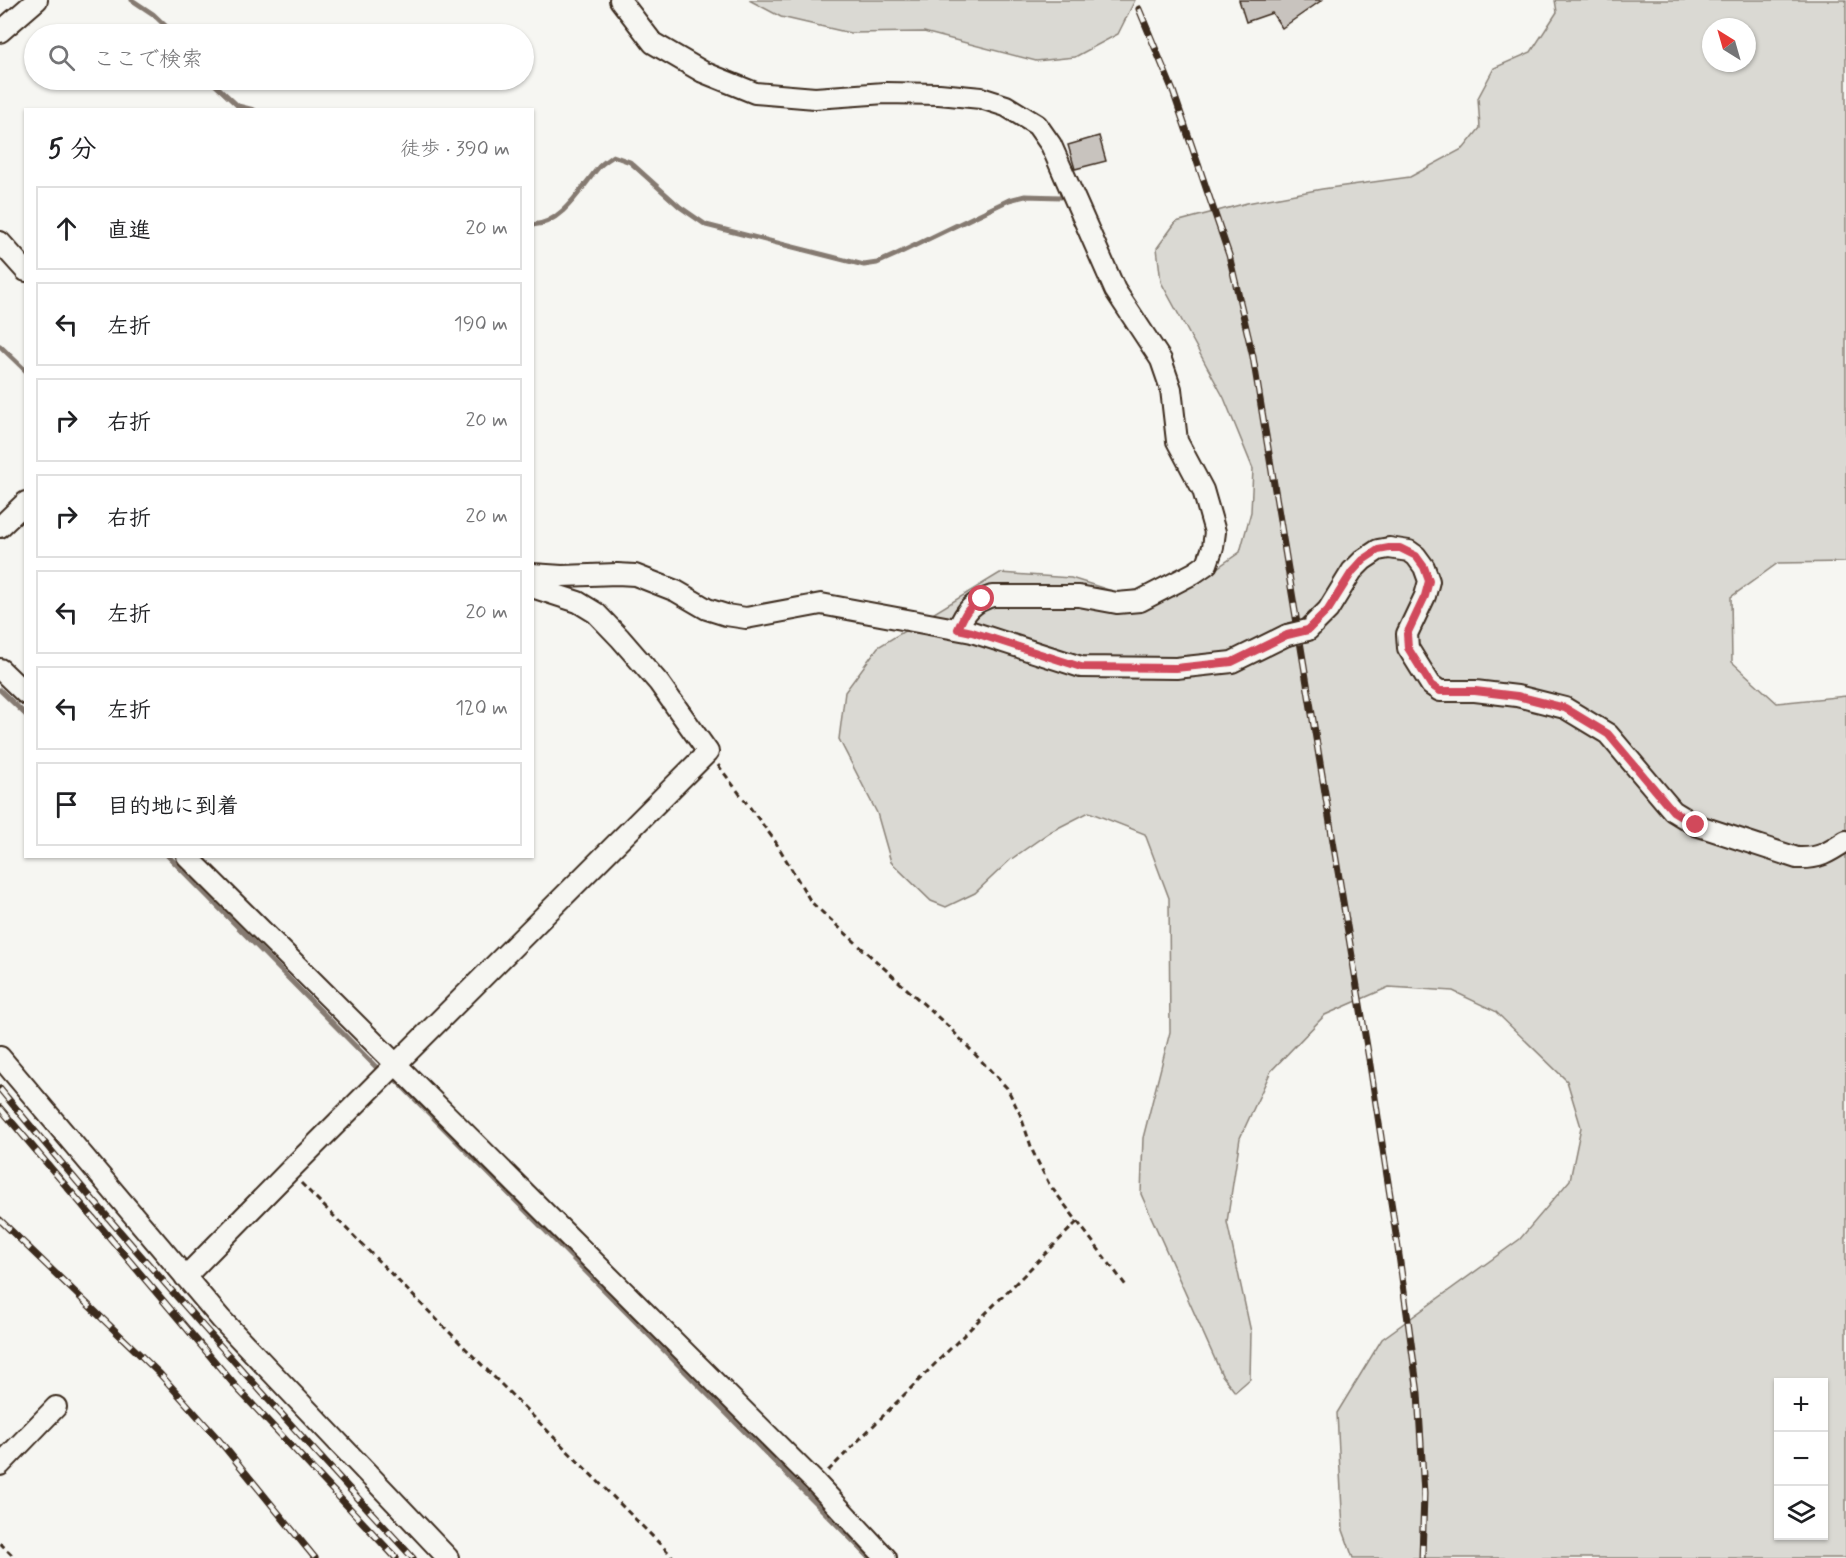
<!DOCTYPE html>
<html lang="ja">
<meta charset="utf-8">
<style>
:root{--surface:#fff;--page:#f6f6f6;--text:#202124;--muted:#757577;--line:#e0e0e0}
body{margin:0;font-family:Mynerve,"Klee One",sans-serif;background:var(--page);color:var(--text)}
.controls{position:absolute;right:18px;bottom:18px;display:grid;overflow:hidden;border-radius:0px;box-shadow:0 2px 4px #0004}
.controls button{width:54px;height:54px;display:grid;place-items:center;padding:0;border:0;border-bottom:2px solid var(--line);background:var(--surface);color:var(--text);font:30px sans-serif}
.compass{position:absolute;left:1702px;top:18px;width:54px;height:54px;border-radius:50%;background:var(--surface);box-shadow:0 2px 4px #0004;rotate:323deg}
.stop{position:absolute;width:18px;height:18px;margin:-14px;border:4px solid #d1495b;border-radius:50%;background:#fff}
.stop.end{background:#d1495b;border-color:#fff;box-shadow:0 2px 6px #0008}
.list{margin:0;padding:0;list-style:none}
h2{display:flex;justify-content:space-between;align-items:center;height:78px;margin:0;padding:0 24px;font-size:26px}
h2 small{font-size:20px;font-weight:400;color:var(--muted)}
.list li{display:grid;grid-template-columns:39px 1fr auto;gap:18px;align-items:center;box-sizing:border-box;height:84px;margin:0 12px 12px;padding:0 12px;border:2px solid var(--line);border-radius:0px}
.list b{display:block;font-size:22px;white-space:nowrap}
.list em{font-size:20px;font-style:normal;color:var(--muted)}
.icon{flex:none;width:33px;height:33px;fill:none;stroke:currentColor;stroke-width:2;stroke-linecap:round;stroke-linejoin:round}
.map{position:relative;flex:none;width:1846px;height:1558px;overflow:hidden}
.search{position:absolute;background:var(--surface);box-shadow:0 2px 4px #0004;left:24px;top:24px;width:510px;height:66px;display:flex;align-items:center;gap:15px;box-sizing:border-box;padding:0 21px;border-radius:33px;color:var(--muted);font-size:22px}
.panel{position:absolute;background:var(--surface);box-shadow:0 2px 4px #0004;left:24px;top:108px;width:510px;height:750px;border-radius:0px}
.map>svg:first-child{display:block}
.green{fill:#dad9d3;stroke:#8a8278;stroke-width:1.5;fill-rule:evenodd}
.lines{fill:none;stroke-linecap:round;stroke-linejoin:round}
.stream{stroke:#857a71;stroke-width:5}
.building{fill:#c8c3be;stroke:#3b2a1e;stroke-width:1.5}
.minor-casing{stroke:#3b2a1e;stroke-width:24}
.path{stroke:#3b2a1e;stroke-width:3;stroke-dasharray:6 4.5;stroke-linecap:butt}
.minor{stroke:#f6f6f2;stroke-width:20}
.rail-casing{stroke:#3b2a1e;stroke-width:7}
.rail{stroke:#f6f6f2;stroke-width:4.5;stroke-dasharray:14;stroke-linecap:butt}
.minor-bridge-casing{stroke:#3b2a1e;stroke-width:24;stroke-linecap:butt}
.minor-bridge{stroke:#f6f6f2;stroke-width:20}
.route{stroke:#d1495b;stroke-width:8}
</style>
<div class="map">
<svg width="1846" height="1558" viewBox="0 0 1846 1558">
<rect width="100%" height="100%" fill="#f6f6f2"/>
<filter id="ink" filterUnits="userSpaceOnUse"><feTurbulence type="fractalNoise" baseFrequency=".0167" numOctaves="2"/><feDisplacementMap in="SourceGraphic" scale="12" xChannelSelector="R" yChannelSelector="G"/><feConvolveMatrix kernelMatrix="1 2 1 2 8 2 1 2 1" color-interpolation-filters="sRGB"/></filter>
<g filter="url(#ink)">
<!-- green -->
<path class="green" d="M749,0H1135L1118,34L1075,57L1036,61L924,32L850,33L781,17Z
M1555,0H1846V562L1778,563L1731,597L1732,662L1777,703L1846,696V1558H1353L1343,1530L1337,1413L1382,1339L1520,1239L1570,1180L1581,1127L1567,1081L1495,1011L1453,991L1389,987L1325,1015L1271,1071L1240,1138L1227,1222L1251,1332L1250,1379L1235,1392L1222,1375L1141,1194L1143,1138L1170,1032L1169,898L1145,834L1089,812L1050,832L1010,860L975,893L946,907L931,901L891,862L877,813L839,739L845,692L878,647L1000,573L1071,578L1144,601L1198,581L1240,552L1251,512L1253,469L1224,398L1161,282L1157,248L1176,222L1247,203L1322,189L1410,177L1464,148L1480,128L1478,98L1494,68L1531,52L1557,12ZM1711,27H1747V63H1711ZM1778,1382H1824V1536H1778Z"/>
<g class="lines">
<!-- stream -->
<path class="stream" d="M132,0L153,14L174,34
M210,80L238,106L254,110
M532,225C562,224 581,188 598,168C602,163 608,160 613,156L630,162L680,207L706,225L864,265L877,263L895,255L1009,200L1025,196L1061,197
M0,346L26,371
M0,690L26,715
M168,856L379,1070
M395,1079L870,1558"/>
</g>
<!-- building -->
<path class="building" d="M1239,0H1322L1282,28L1272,13L1246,22Z
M1099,136L1106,161L1075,169L1068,145Z"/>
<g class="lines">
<defs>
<path id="minor" d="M620,0L653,43L703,72L755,93L815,98L885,93L939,94L981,98L1006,106L1037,125L1051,145L1115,290L1161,360L1171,389L1177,441L1203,490L1215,532L1213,547L1207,564L1194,573L1140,601L1117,603L1079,596H992C973,602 965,611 958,629
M0,32L37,0
M0,242L26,271
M0,527L26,502
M532,574L562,576L617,574L635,575L676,591L707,609L726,615L746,618L821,604L972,632L1081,667L1176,668L1232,662L1287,635
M1308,630L1328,610L1352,571L1363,560L1378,550L1389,548L1409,551L1416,556L1424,567L1429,581L1425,596L1407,634L1408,648L1431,685L1440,691H1475L1517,696L1565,708L1608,734L1673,811L1696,825L1797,858C1819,859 1828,853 1846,841
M0,669L26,694
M187,856L816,1483L886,1558
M0,1057L221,1319L448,1558
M185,1277L289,1171L708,752L659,683L620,638L596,613L578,602L532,587
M0,1465L56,1407"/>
</defs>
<!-- minor casing -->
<use href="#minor" class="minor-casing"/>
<!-- path -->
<path class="path" d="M718,765L775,841L811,902L950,1028L1007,1088L1020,1114L1033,1152L1049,1184L1127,1287
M301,1183L674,1558
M828,1471L1077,1222
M0,1543L15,1558"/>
<!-- minor -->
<use href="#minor" class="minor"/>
<defs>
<path id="rail" d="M1139,9L1173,91L1229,255L1253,357L1370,1065L1397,1241L1418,1393L1424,1494L1422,1558
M0,1089C132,1250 272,1405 413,1558
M0,1108L238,1389L396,1558
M0,1220L160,1374L218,1439L315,1558"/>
</defs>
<!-- rail casing -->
<use href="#rail" class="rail-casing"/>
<!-- rail -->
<use href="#rail" class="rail"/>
<defs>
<path id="minor-bridge" d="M1287,635L1308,630"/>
</defs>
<!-- minor-bridge casing -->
<use href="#minor-bridge" class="minor-bridge-casing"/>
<!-- minor-bridge -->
<use href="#minor-bridge" class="minor-bridge"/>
</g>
</g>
<g class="lines" filter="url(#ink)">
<!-- route -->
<path class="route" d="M982,599C968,606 964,615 958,629L972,632L1081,667L1176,668L1232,662L1287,635L1308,630L1328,610L1352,572L1363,560L1378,550L1389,548H1400L1416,556L1424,567L1429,581L1425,596L1407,634L1408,648L1431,685L1440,691H1475L1517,696L1565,708L1608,734L1673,811L1696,825"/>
</g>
</svg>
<div class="controls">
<button>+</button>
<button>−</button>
<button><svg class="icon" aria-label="layers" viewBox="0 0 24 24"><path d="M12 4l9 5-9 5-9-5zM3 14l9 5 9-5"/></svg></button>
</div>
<svg class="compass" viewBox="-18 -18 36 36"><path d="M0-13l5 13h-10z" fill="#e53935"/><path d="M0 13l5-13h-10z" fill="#757577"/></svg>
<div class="stop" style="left:982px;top:599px"></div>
<div class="stop end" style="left:1696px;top:825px"></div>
<div class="search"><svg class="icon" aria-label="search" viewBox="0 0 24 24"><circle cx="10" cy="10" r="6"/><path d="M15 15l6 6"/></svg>ここで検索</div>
<section class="panel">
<h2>5 分<small>徒歩 · 390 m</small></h2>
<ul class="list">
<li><svg class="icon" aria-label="ahead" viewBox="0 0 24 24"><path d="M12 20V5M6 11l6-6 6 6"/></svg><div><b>直進</b></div><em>20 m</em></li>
<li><svg class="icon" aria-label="left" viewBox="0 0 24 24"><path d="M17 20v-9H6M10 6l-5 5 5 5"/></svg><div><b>左折</b></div><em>190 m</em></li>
<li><svg class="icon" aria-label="right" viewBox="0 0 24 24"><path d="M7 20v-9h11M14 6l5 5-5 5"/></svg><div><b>右折</b></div><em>20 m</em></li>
<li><svg class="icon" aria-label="right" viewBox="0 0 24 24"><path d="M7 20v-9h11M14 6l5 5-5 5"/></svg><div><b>右折</b></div><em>20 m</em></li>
<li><svg class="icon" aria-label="left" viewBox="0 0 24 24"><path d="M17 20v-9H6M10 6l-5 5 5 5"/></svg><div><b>左折</b></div><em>20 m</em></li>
<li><svg class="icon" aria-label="left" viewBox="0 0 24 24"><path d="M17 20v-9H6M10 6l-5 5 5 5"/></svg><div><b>左折</b></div><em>120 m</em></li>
<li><svg class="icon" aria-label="arrive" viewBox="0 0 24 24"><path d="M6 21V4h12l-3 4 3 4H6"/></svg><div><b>目的地に到着</b></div></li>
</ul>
</section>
</div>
